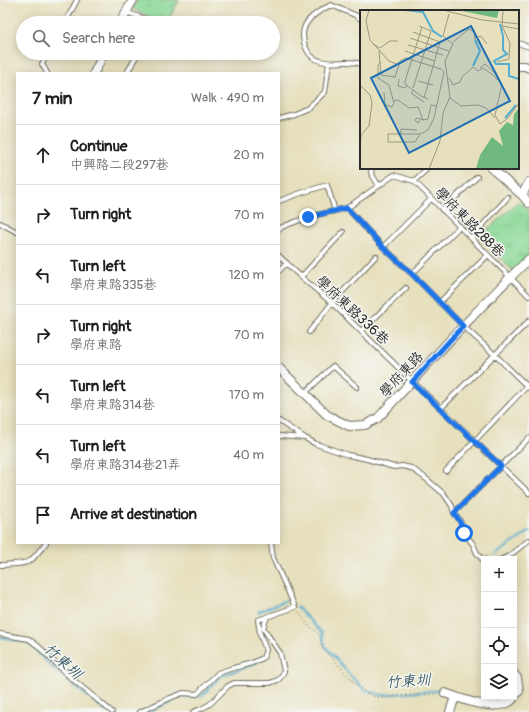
<!DOCTYPE html>
<meta charset="utf-8">
<style>
:root{--surface:#fff;--page:#f6f6f6;--text:#202124;--muted:#757577;--line:#e0e0e0}
body{margin:0;font-family:Pangolin,"LXGW WenKai TC",sans-serif;background:var(--page);color:var(--text)}
.controls{position:absolute;right:12px;bottom:12px;display:grid;overflow:hidden;border-radius:0px;box-shadow:0 2px 10px #0003}
.controls button{width:36px;height:36px;display:grid;place-items:center;padding:0;border:0;border-bottom:1px solid var(--line);background:var(--surface);color:var(--text);font:20px sans-serif}
.stop{position:absolute;width:12px;height:12px;margin:-9px;border:3px solid #1a73e8;border-radius:50%;background:#fff}
.stop.end{background:#1a73e8;border-color:#fff;box-shadow:0 1px 4px #0008}
.list{margin:0;padding:0;list-style:none}
h2{display:flex;justify-content:space-between;align-items:center;height:52px;margin:0;padding:0 16px;font-size:17px}
h2 small{font-size:13px;font-weight:400;color:var(--muted)}
.list li{display:grid;grid-template-columns:26px 1fr auto;gap:12px;align-items:center;box-sizing:border-box;height:60px;padding:0 16px;border-top:1px solid var(--line)}
.list b{display:block;font-size:15px;white-space:nowrap}
.list p{margin:0;font-size:13px;white-space:nowrap;color:var(--muted)}
.list em{font-size:13px;font-style:normal;color:var(--muted)}
.icon{flex:none;width:22px;height:22px;fill:none;stroke:currentColor;stroke-width:2;stroke-linecap:round;stroke-linejoin:round}
.map{position:relative;flex:none;width:529px;height:712px;overflow:hidden}
.search{position:absolute;background:var(--surface);box-shadow:0 2px 10px #0003;left:16px;top:16px;width:264px;height:44px;display:flex;align-items:center;gap:10px;box-sizing:border-box;padding:0 14px;border-radius:22px;color:var(--muted);font-size:15px}
.panel{position:absolute;background:var(--surface);box-shadow:0 2px 10px #0003;left:16px;top:72px;width:264px;height:472px;border-radius:0px}
.map>svg:first-child{display:block}
.park{fill:url(#park-tufts);stroke:#5a8260}
.lines{fill:none;stroke-linecap:round;stroke-linejoin:round}
.stream{stroke:#53aed0;stroke-width:2}
.service-casing{stroke:#6c6a5e;stroke-width:6}
.minor-casing{stroke:#6c6a5e;stroke-width:10}
.path{stroke:#6c6a5e;stroke-width:1;stroke-dasharray:1 3;stroke-linecap:butt}
.service{stroke:#fff;stroke-width:4}
.minor{stroke:#fff;stroke-width:8}
.route{stroke:#1a73e8;stroke-width:5}
.labels{text-anchor:middle;stroke-width:3;stroke-linejoin:round;paint-order:stroke}
.street-label{font-size:14px;fill:#2b2b2b;stroke:#f6f6f2}
.water-label{font-size:15px;font-style:italic;fill:#395965;stroke:#f6f6f2}
.inset-river{fill:none;stroke:#53aed0;stroke-width:2}
.inset-road{fill:none;stroke:#9b9883;stroke-width:1}
.view{fill:#1f6fb2;fill-opacity:0.15;stroke:#1f6fb2;stroke-width:2}
.inset-edge{fill:none;stroke:#2b2b2b;stroke-width:2}
</style>
<div class="map">
<svg width="529" height="712" viewBox="0 0 529 712">
<defs>
<pattern id="park-tufts" width="24" height="20" patternUnits="userSpaceOnUse"><rect width="24" height="20" fill="#8ad896"/><path d="M3 7l-1-3M5 7V3M7 7l1-3M15 17l-1-3M17 17v-4M19 17l1-3" fill="none" stroke="#77ba81"/></pattern>
</defs>
<rect width="100%" height="100%" fill="#f6f6f2"/>
<filter id="ink" filterUnits="userSpaceOnUse"><feTurbulence type="fractalNoise" baseFrequency=".025" numOctaves="2"/><feDisplacementMap in="SourceGraphic" scale="8" xChannelSelector="R" yChannelSelector="G"/><feConvolveMatrix kernelMatrix="1 2 1 2 8 2 1 2 1" color-interpolation-filters="sRGB"/></filter>
<filter id="wash" filterUnits="userSpaceOnUse"><feTurbulence type="fractalNoise" baseFrequency=".012" numOctaves="4" result="noise"/><feDisplacementMap in="SourceGraphic" scale="16" xChannelSelector="R" yChannelSelector="G"/><feGaussianBlur stdDeviation="0.9" result="paint"/><feColorMatrix in="noise" values="0 0 0 0 0 0 0 0 0 0 0 0 0 0 0 0 0 1.4 0 .05"/><feComposite in="paint" operator="in"/></filter>
<g filter="url(#wash)">
<rect width="100%" height="100%" fill="#e6e0bd"/>
<!-- park -->
<path class="park" d="M137,0H179L167,23H162L133,9Z
M519,201L529,211V259L515,273L479,237Z"/>
<g class="lines">
<!-- stream -->
<path class="stream" d="M495,555L529,532
M297,607L322,633L325,646L350,675L365,690L382,695L444,690
M258,612L287,600
M264,632L269,649L265,658
M0,637L28,643L56,671L107,712
M148,712L181,697L202,696L220,676L253,665L260,661"/>
</g>
</g>
<g filter="url(#ink)">
<g class="lines">
<defs>
<path id="service" d="M126,12L148,20L152,23
M361,19L355,15L331,5C312,14 295,26 307,50C309,55 315,60 321,61C334,65 348,59 361,64
M65,23L77,0
M518,43L529,47
M47,73L42,64L48,53
M127,73L138,53
M279,118L294,114L308,108L325,92L329,63
M372,168L371,173L379,186
M414,181L428,168
M279,201L301,193L327,185L335,211
M347,208L383,247L412,274L463,326L495,355L529,388
M442,210L477,177
M0,223L17,232
M279,230L282,227L308,217L347,208L394,175L414,181L529,296
M471,238L508,197
M383,247L431,199
M279,256L301,277L332,303L412,381L529,493
M279,271L287,263
M412,274L460,226
M301,277L343,232
M439,303L488,255
M361,331L406,288
M309,332L332,303L376,256
M305,393L333,366L357,387
M441,408L529,321
M279,421L305,438L316,444L348,455L367,459L394,467L402,466L411,468L424,477L444,494L452,506L454,513L459,519L462,525L464,533L473,544L477,553L482,559H484
M279,436L305,438
M446,471L529,384
M454,513L529,438
M502,559L509,556L529,540
M0,565C8,564 26,565 31,560C37,555 41,548 46,543
M0,634L29,639L38,646L71,678L112,712
M140,712L170,698L183,693L197,694L218,673L230,669L252,663L263,658L266,650L260,634L258,620L295,607L283,580L273,558L271,543
M193,712L201,709L210,704L228,686L234,683H270L278,680L281,677L284,671L280,653L263,628L267,617"/>
<path id="minor" d="M120,23L133,0
M518,66H525L529,68
M94,73L104,53
M491,168L522,195L529,182
M522,195L529,203
M279,368L327,415L349,426L365,425L377,419C427,365 476,310 529,259
M445,693C465,700 493,712 511,701C514,698 516,694 519,691L517,678L514,674
M450,712L455,697"/>
</defs>
<!-- service casing -->
<use href="#service" class="service-casing"/>
<!-- minor casing -->
<use href="#minor" class="minor-casing"/>
<!-- path -->
<path class="path" d="M299,612L308,625L316,631L320,636L322,647L350,678L359,688L372,696L384,698L397,696L438,694"/>
<!-- service -->
<use href="#service" class="service"/>
<!-- minor -->
<use href="#minor" class="minor"/>
</g>
</g>
<g class="lines" filter="url(#ink)">
<!-- route -->
<path class="route" d="M308,217L347,208L383,247L412,274L463,326L412,382L501,466L454,513C459,519 462,524 464,533"/>
</g>
<g class="labels">
<!-- street labels -->
<g class="street-label">
<text transform="translate(470 222) rotate(45)" y="5">學府東路288巷</text>
<text transform="translate(353 310) rotate(43)" y="5">學府東路336巷</text>
<text transform="translate(401 374) rotate(-47)" y="5">學府東路</text>
</g>
<!-- water labels -->
<g class="water-label">
<text transform="translate(63 661) rotate(42)" y="5">竹東圳</text>
<text transform="translate(408 681) rotate(-4)" y="5">竹東圳</text>
</g>
</g>
<!-- overview -->
<g transform="translate(360 10)">
<rect width="159" height="159" fill="#e6e0bd"/>
<path d="M97,0H139L137,8ZM159,98V159H116L120,145L132,127L143,136L139,121L147,112L153,115L154,104Z" fill="#6fb87f"/>
<path class="inset-river" d="M45,0L63,2L73,21L82,27M140,14L143,26V40L147,44L134,51L136,54H149V66L159,69M113,56L120,41L115,30M145,108L156,95"/>
<path class="inset-road" d="M9,0L6,11L10,30L29,51L39,55L35,67L21,65L19,41M83,0L122,10L159,14M142,16L159,19M53,22L80,32L64,88M50,28L89,41M115,28L121,26L127,34M93,32L109,19L114,22L115,30M13,34L20,38L30,31H38M48,35L83,45M45,41L75,51M21,52L18,55V68L29,75L34,93L32,97L25,95L24,82M137,52L149,49V47L150,33L142,16L143,0M39,55L40,51L46,48L81,59L84,62L74,108L68,120L60,124H28V132H55L60,124M120,58L125,54L137,65M89,68L93,75L100,72L102,67L113,57L118,61L123,58L133,65L142,74L135,105L140,114L147,109L159,93M39,69L38,76L45,78L48,75M45,71L62,17M45,71V74L61,86L68,89M58,71L73,75M0,75L10,85L12,93L9,116L1,125L0,139M53,78L71,21L59,16M54,80L51,83L64,92M90,88L101,96L118,95L126,98L135,108M34,91L38,90L49,98L58,97L63,110L68,109L71,95L76,96M60,110L58,113L55,110L57,108L63,110M41,124V119L57,120M69,159L80,131L83,103L90,87L85,51L93,34L83,26L89,4"/>
<path class="view" d="M111,16L150,91L49,143L11,68Z"/>
<rect width="159" height="159" class="inset-edge"/>
</g>
</svg>
<div class="controls">
<button>+</button>
<button>−</button>
<button><svg class="icon" aria-label="locate" viewBox="0 0 24 24"><circle cx="12" cy="12" r="6"/><path d="M12 2v4M12 18v4M2 12h4M18 12h4"/></svg></button>
<button><svg class="icon" aria-label="layers" viewBox="0 0 24 24"><path d="M12 4l9 5-9 5-9-5zM3 14l9 5 9-5"/></svg></button>
</div>
<div class="stop" style="left:464px;top:533px"></div>
<div class="stop end" style="left:308px;top:217px"></div>
<div class="search"><svg class="icon" aria-label="search" viewBox="0 0 24 24"><circle cx="10" cy="10" r="6"/><path d="M15 15l6 6"/></svg>Search here</div>
<section class="panel">
<h2>7 min<small>Walk · 490 m</small></h2>
<ul class="list">
<li><svg class="icon" aria-label="ahead" viewBox="0 0 24 24"><path d="M12 20V5M6 11l6-6 6 6"/></svg><div><b>Continue</b><p>中興路二段297巷</p></div><em>20 m</em></li>
<li><svg class="icon" aria-label="right" viewBox="0 0 24 24"><path d="M7 20v-9h11M14 6l5 5-5 5"/></svg><div><b>Turn right</b></div><em>70 m</em></li>
<li><svg class="icon" aria-label="left" viewBox="0 0 24 24"><path d="M17 20v-9H6M10 6l-5 5 5 5"/></svg><div><b>Turn left</b><p>學府東路335巷</p></div><em>120 m</em></li>
<li><svg class="icon" aria-label="right" viewBox="0 0 24 24"><path d="M7 20v-9h11M14 6l5 5-5 5"/></svg><div><b>Turn right</b><p>學府東路</p></div><em>70 m</em></li>
<li><svg class="icon" aria-label="left" viewBox="0 0 24 24"><path d="M17 20v-9H6M10 6l-5 5 5 5"/></svg><div><b>Turn left</b><p>學府東路314巷</p></div><em>170 m</em></li>
<li><svg class="icon" aria-label="left" viewBox="0 0 24 24"><path d="M17 20v-9H6M10 6l-5 5 5 5"/></svg><div><b>Turn left</b><p>學府東路314巷21弄</p></div><em>40 m</em></li>
<li><svg class="icon" aria-label="arrive" viewBox="0 0 24 24"><path d="M6 21V4h12l-3 4 3 4H6"/></svg><div><b>Arrive at destination</b></div></li>
</ul>
</section>
</div>
